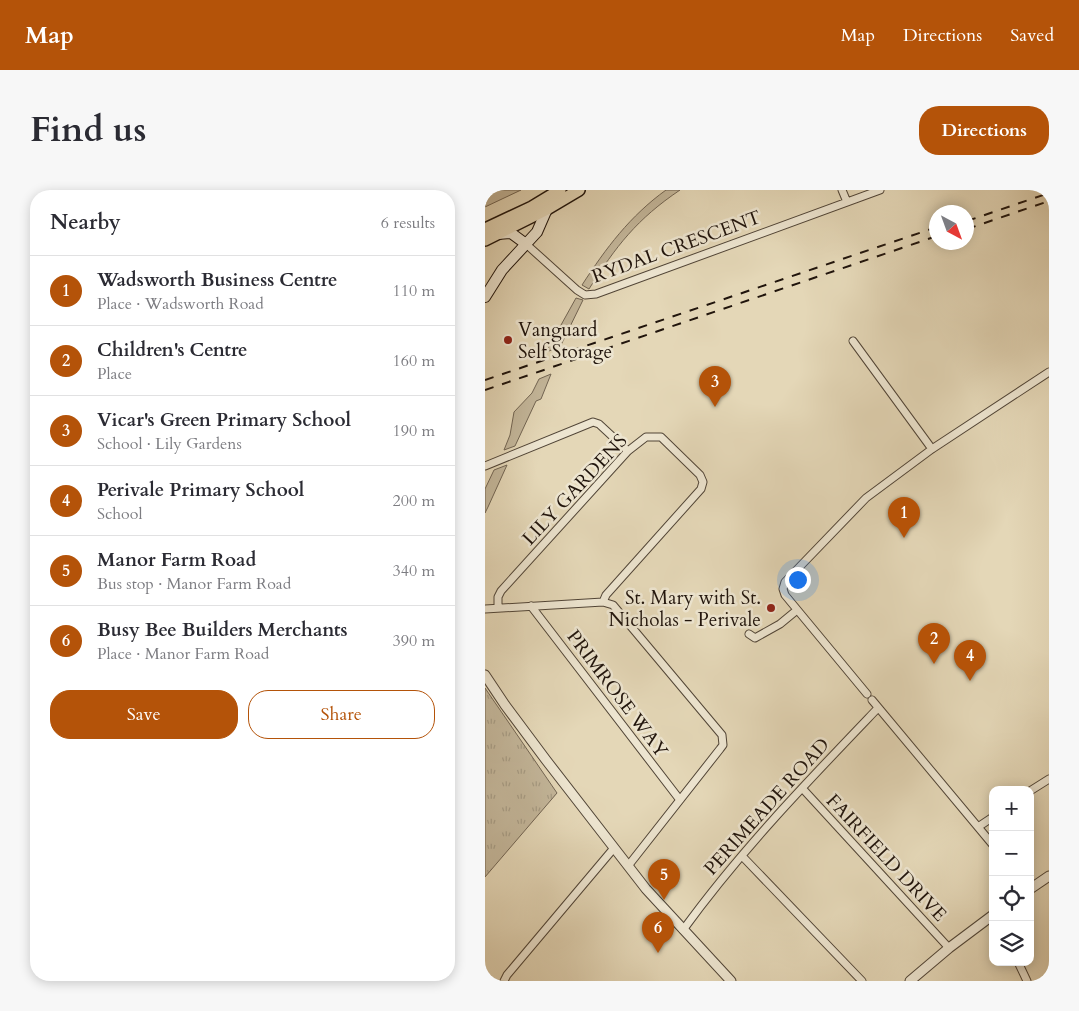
<!DOCTYPE html>
<meta charset="utf-8">
<style>
:root{--surface:#fff;--page:#f7f7f7;--text:#2b2b33;--muted:#7c7c81;--line:#e1e1e2;--accent:#b45309}
body{margin:0;font-family:Cardo,serif;background:var(--page);color:var(--text)}
.controls{position:absolute;right:15px;bottom:15px;display:grid;overflow:hidden;border-radius:10px;box-shadow:0 2px 12px #0003}
.controls button{width:45px;height:45px;display:grid;place-items:center;padding:0;border:0;border-bottom:1px solid var(--line);background:var(--surface);color:var(--text);font:25px sans-serif}
.compass{position:absolute;left:444px;top:15px;width:45px;height:45px;border-radius:50%;background:var(--surface);box-shadow:0 2px 12px #0003;rotate:139deg}
.you{position:absolute;left:312px;top:389px;width:18px;height:18px;margin:-12px;border:4px solid #fff;border-radius:50%;background:#1a73e8;box-shadow:0 0 0 8px #1a73e833}
.badge{display:grid;place-items:center;width:32px;height:32px;border-radius:50%;background:var(--accent);color:#fff;font-size:16px;font-weight:700}
.pin{position:absolute;translate:-50% -41px;filter:drop-shadow(0 1px 2px #0008)}
.pin::after{content:'';position:absolute;top:26px;width:18px;height:15px;background:inherit;clip-path:polygon(0 0,100% 0,50% 100%)}
.list{margin:0;padding:0;list-style:none}
h2{display:flex;justify-content:space-between;align-items:center;height:65px;margin:0;padding:0 20px;font-size:21px}
h2 small{font-size:16px;font-weight:400;color:var(--muted)}
.list li{display:grid;grid-template-columns:32px 1fr auto;gap:15px;align-items:center;box-sizing:border-box;height:70px;padding:0 20px;border-top:1px solid var(--line)}
.list b{display:block;font-size:19px;white-space:nowrap}
.list p{margin:0;font-size:16px;white-space:nowrap;color:var(--muted)}
.list em{font-size:16px;font-style:normal;color:var(--muted)}
.actions{display:flex;gap:10px;padding:15px 20px}
.actions a{flex:1;padding:11px 0;border:1px solid var(--accent);border-radius:20px;text-align:center;font-size:18px;color:var(--accent)}
.actions .main{background:var(--accent);color:#fff}
.icon{flex:none;width:28px;height:28px;fill:none;stroke:currentColor;stroke-width:2;stroke-linecap:round;stroke-linejoin:round}
.map{position:relative;flex:none;width:564px;height:791px;overflow:hidden;border-radius:20px}
header{display:flex;align-items:center;gap:30px;box-sizing:border-box;height:70px;padding:0 25px;background:var(--accent);color:#fff}
header strong{font-size:24px}
nav{display:flex;gap:28px;margin-inline-start:auto;font-size:18px}
.intro{display:flex;align-items:center;justify-content:space-between;box-sizing:border-box;height:120px;padding:0 30px}
h1{margin:0;font-size:35px}
.button{padding:12px 22px;border-radius:20px;background:var(--accent);color:#fff;font-size:18px;font-weight:700}
main{display:flex;gap:30px;padding:0 30px}
aside{flex:1;background:var(--surface);border-radius:20px;box-shadow:0 2px 12px #0003}
.map>svg:first-child{display:block}
.grass{fill:#c3b69a;stroke:#726553}
.park{fill:url(#park-tufts);stroke:#726553}
.lines{fill:none;stroke-linecap:round;stroke-linejoin:round}
.minor-casing{stroke:#514537;stroke-width:9}
.tertiary-casing{stroke:#514537;stroke-width:11}
.secondary-casing{stroke:#20140c;stroke-width:12}
.trunk-casing{stroke:#20140c;stroke-width:14}
.minor{stroke:#ede5d0;stroke-width:7}
.tertiary{stroke:#ede5d0;stroke-width:9}
.secondary{stroke:#ede5d0;stroke-width:10}
.trunk{stroke:#e4d7b7;stroke-width:11}
.rail{stroke:#20140c;stroke-width:2;stroke-dasharray:9 9;stroke-linecap:butt}
.poi-dot{fill:#8f2418;stroke:#ede5d0;stroke-width:2}
.labels{text-anchor:middle;stroke-width:5;stroke-linejoin:round;paint-order:stroke}
.street-label{font-size:19px;fill:#20140c;stroke:#ede5d0}
.poi-label{font-size:19px;fill:#20140c;stroke:#ede5d0;text-anchor:start}
</style>
<header>
<strong>Map</strong>
<nav><a>Map</a><a>Directions</a><a>Saved</a></nav>
</header>
<div class="intro"><h1>Find us</h1><a class="button">Directions</a></div>
<main>
<aside>
<h2>Nearby<small>6 results</small></h2>
<ul class="list">
<li><span class="badge">1</span><div><b>Wadsworth Business Centre</b><p>Place · Wadsworth Road</p></div><em>110 m</em></li>
<li><span class="badge">2</span><div><b>Children's Centre</b><p>Place</p></div><em>160 m</em></li>
<li><span class="badge">3</span><div><b>Vicar's Green Primary School</b><p>School · Lily Gardens</p></div><em>190 m</em></li>
<li><span class="badge">4</span><div><b>Perivale Primary School</b><p>School</p></div><em>200 m</em></li>
<li><span class="badge">5</span><div><b>Manor Farm Road</b><p>Bus stop · Manor Farm Road</p></div><em>340 m</em></li>
<li><span class="badge">6</span><div><b>Busy Bee Builders Merchants</b><p>Place · Manor Farm Road</p></div><em>390 m</em></li>
</ul>
<div class="actions"><a class="main">Save</a><a>Share</a></div>
</aside>
<div class="map">
<svg width="564" height="791" viewBox="0 0 564 791">
<defs>
<pattern id="park-tufts" width="24" height="20" patternUnits="userSpaceOnUse" patternTransform="scale(1.25)"><rect width="24" height="20" fill="#c3b69a"/><path d="M3 7l-1-3M5 7V3M7 7l1-3M15 17l-1-3M17 17v-4M19 17l1-3" fill="none" stroke="#a79c84"/></pattern>
</defs>
<rect width="100%" height="100%" fill="#e4d7b7"/>
<filter id="stains"><feTurbulence type="fractalNoise" baseFrequency=".004" numOctaves="4"/><feColorMatrix values="0 0 0 0 .2 0 0 0 0 .09 0 0 0 0 .02 0 0 0 .5 -.17"/></filter>
<radialGradient id="worn" r=".72"><stop offset=".6" stop-color="#630" stop-opacity="0"/><stop offset="1" stop-color="#630" stop-opacity=".3"/></radialGradient>
<!-- grass -->
<path class="grass" d="M0,0H36L0,17Z
M181,0H195C152,29 131,56 104,99L97,95C121,58 145,26 181,0Z
M91,108L98,110L75,157L61,162Z
M66,184L56,209L51,211L30,256L19,260L25,245L29,222L47,203L54,189Z
M22,275L3,317L0,323V299L9,280Z"/>
<!-- park -->
<path class="park" d="M0,498L72,603L0,687Z"/>
<g class="lines">
<defs>
<path id="minor" d="M357,0L362,12
M41,54L92,100L100,105L111,104L395,0
M368,151L447,259
M0,276L108,232L114,234L143,261
M46,416L195,610
M13,418V407L16,401L143,261L161,247H176L215,285L218,292L216,299L121,405L118,412
M0,419L118,412L128,415L237,545L238,555L235,559L143,676
M264,444L270,448L295,434L312,420
M382,504L300,405L298,399L300,392L381,308L447,259L564,182
M387,510L508,655
M317,598L464,758
M545,601L564,589
M493,637L508,627
M257,666L377,791
M198,740C256,660 325,589 393,518
M533,772L542,791
M19,791L22,785L129,658"/>
<path id="tertiary" d="M0,485L20,515L61,570L161,699L246,791
M545,699L564,686
M425,791L464,758L508,725"/>
<path id="secondary" d="M13,44L26,43L41,54
M0,107L17,80L52,42L62,19"/>
<path id="trunk" d="M0,39L47,17L75,0
M0,50L62,19L94,0"/>
</defs>
<!-- minor casing -->
<use href="#minor" class="minor-casing"/>
<!-- tertiary casing -->
<use href="#tertiary" class="tertiary-casing"/>
<!-- secondary casing -->
<use href="#secondary" class="secondary-casing"/>
<!-- trunk casing -->
<use href="#trunk" class="trunk-casing"/>
<!-- minor -->
<use href="#minor" class="minor"/>
<!-- tertiary -->
<use href="#tertiary" class="tertiary"/>
<!-- secondary -->
<use href="#secondary" class="secondary"/>
<!-- trunk -->
<use href="#trunk" class="trunk"/>
<!-- rail -->
<path class="rail" d="M482,31L564,3
M482,39L564,11
M0,190L452,37
M0,200L452,46"/>
</g>
<!-- markers -->
<g class="poi-dot">
<circle cx="23" cy="150" r="5"/>
<circle cx="286" cy="418" r="5"/>
</g>
<g class="labels">
<!-- street labels -->
<g class="street-label">
<text transform="translate(191 56) rotate(-20)" y="7">RYDAL CRESCENT</text>
<text transform="translate(89 299) rotate(-47)" y="7">LILY GARDENS</text>
<text transform="translate(133 503) rotate(53)" y="7">PRIMROSE WAY</text>
<text transform="translate(281 616) rotate(-48)" y="7">PERIMEADE ROAD</text>
<text transform="translate(402 667) rotate(47)" y="7">FAIRFIELD DRIVE</text>
</g>
<!-- poi labels -->
<g class="poi-label">
<text x="33" y="146">Vanguard<tspan x="33" dy="22">Self Storage</tspan></text>
<text x="276" y="414" text-anchor="end">St. Mary with St.<tspan x="276" dy="22">Nicholas - Perivale</tspan></text>
</g>
</g>
<rect width="100%" height="100%" filter="url(#stains)"/>
<rect width="100%" height="100%" fill="url(#worn)"/>
</svg>
<div class="controls">
<button>+</button>
<button>−</button>
<button><svg class="icon" aria-label="locate" viewBox="0 0 24 24"><circle cx="12" cy="12" r="6"/><path d="M12 2v4M12 18v4M2 12h4M18 12h4"/></svg></button>
<button><svg class="icon" aria-label="layers" viewBox="0 0 24 24"><path d="M12 4l9 5-9 5-9-5zM3 14l9 5 9-5"/></svg></button>
</div>
<svg class="compass" viewBox="-18 -18 36 36"><path d="M0-13l5 13h-10z" fill="#e53935"/><path d="M0 13l5-13h-10z" fill="#7c7c81"/></svg>
<div class="you"></div>
<div class="pin badge" style="left:419px;top:348px">1</div>
<div class="pin badge" style="left:449px;top:474px">2</div>
<div class="pin badge" style="left:230px;top:217px">3</div>
<div class="pin badge" style="left:485px;top:491px">4</div>
<div class="pin badge" style="left:179px;top:710px">5</div>
<div class="pin badge" style="left:173px;top:763px">6</div>
</div>
</main>
